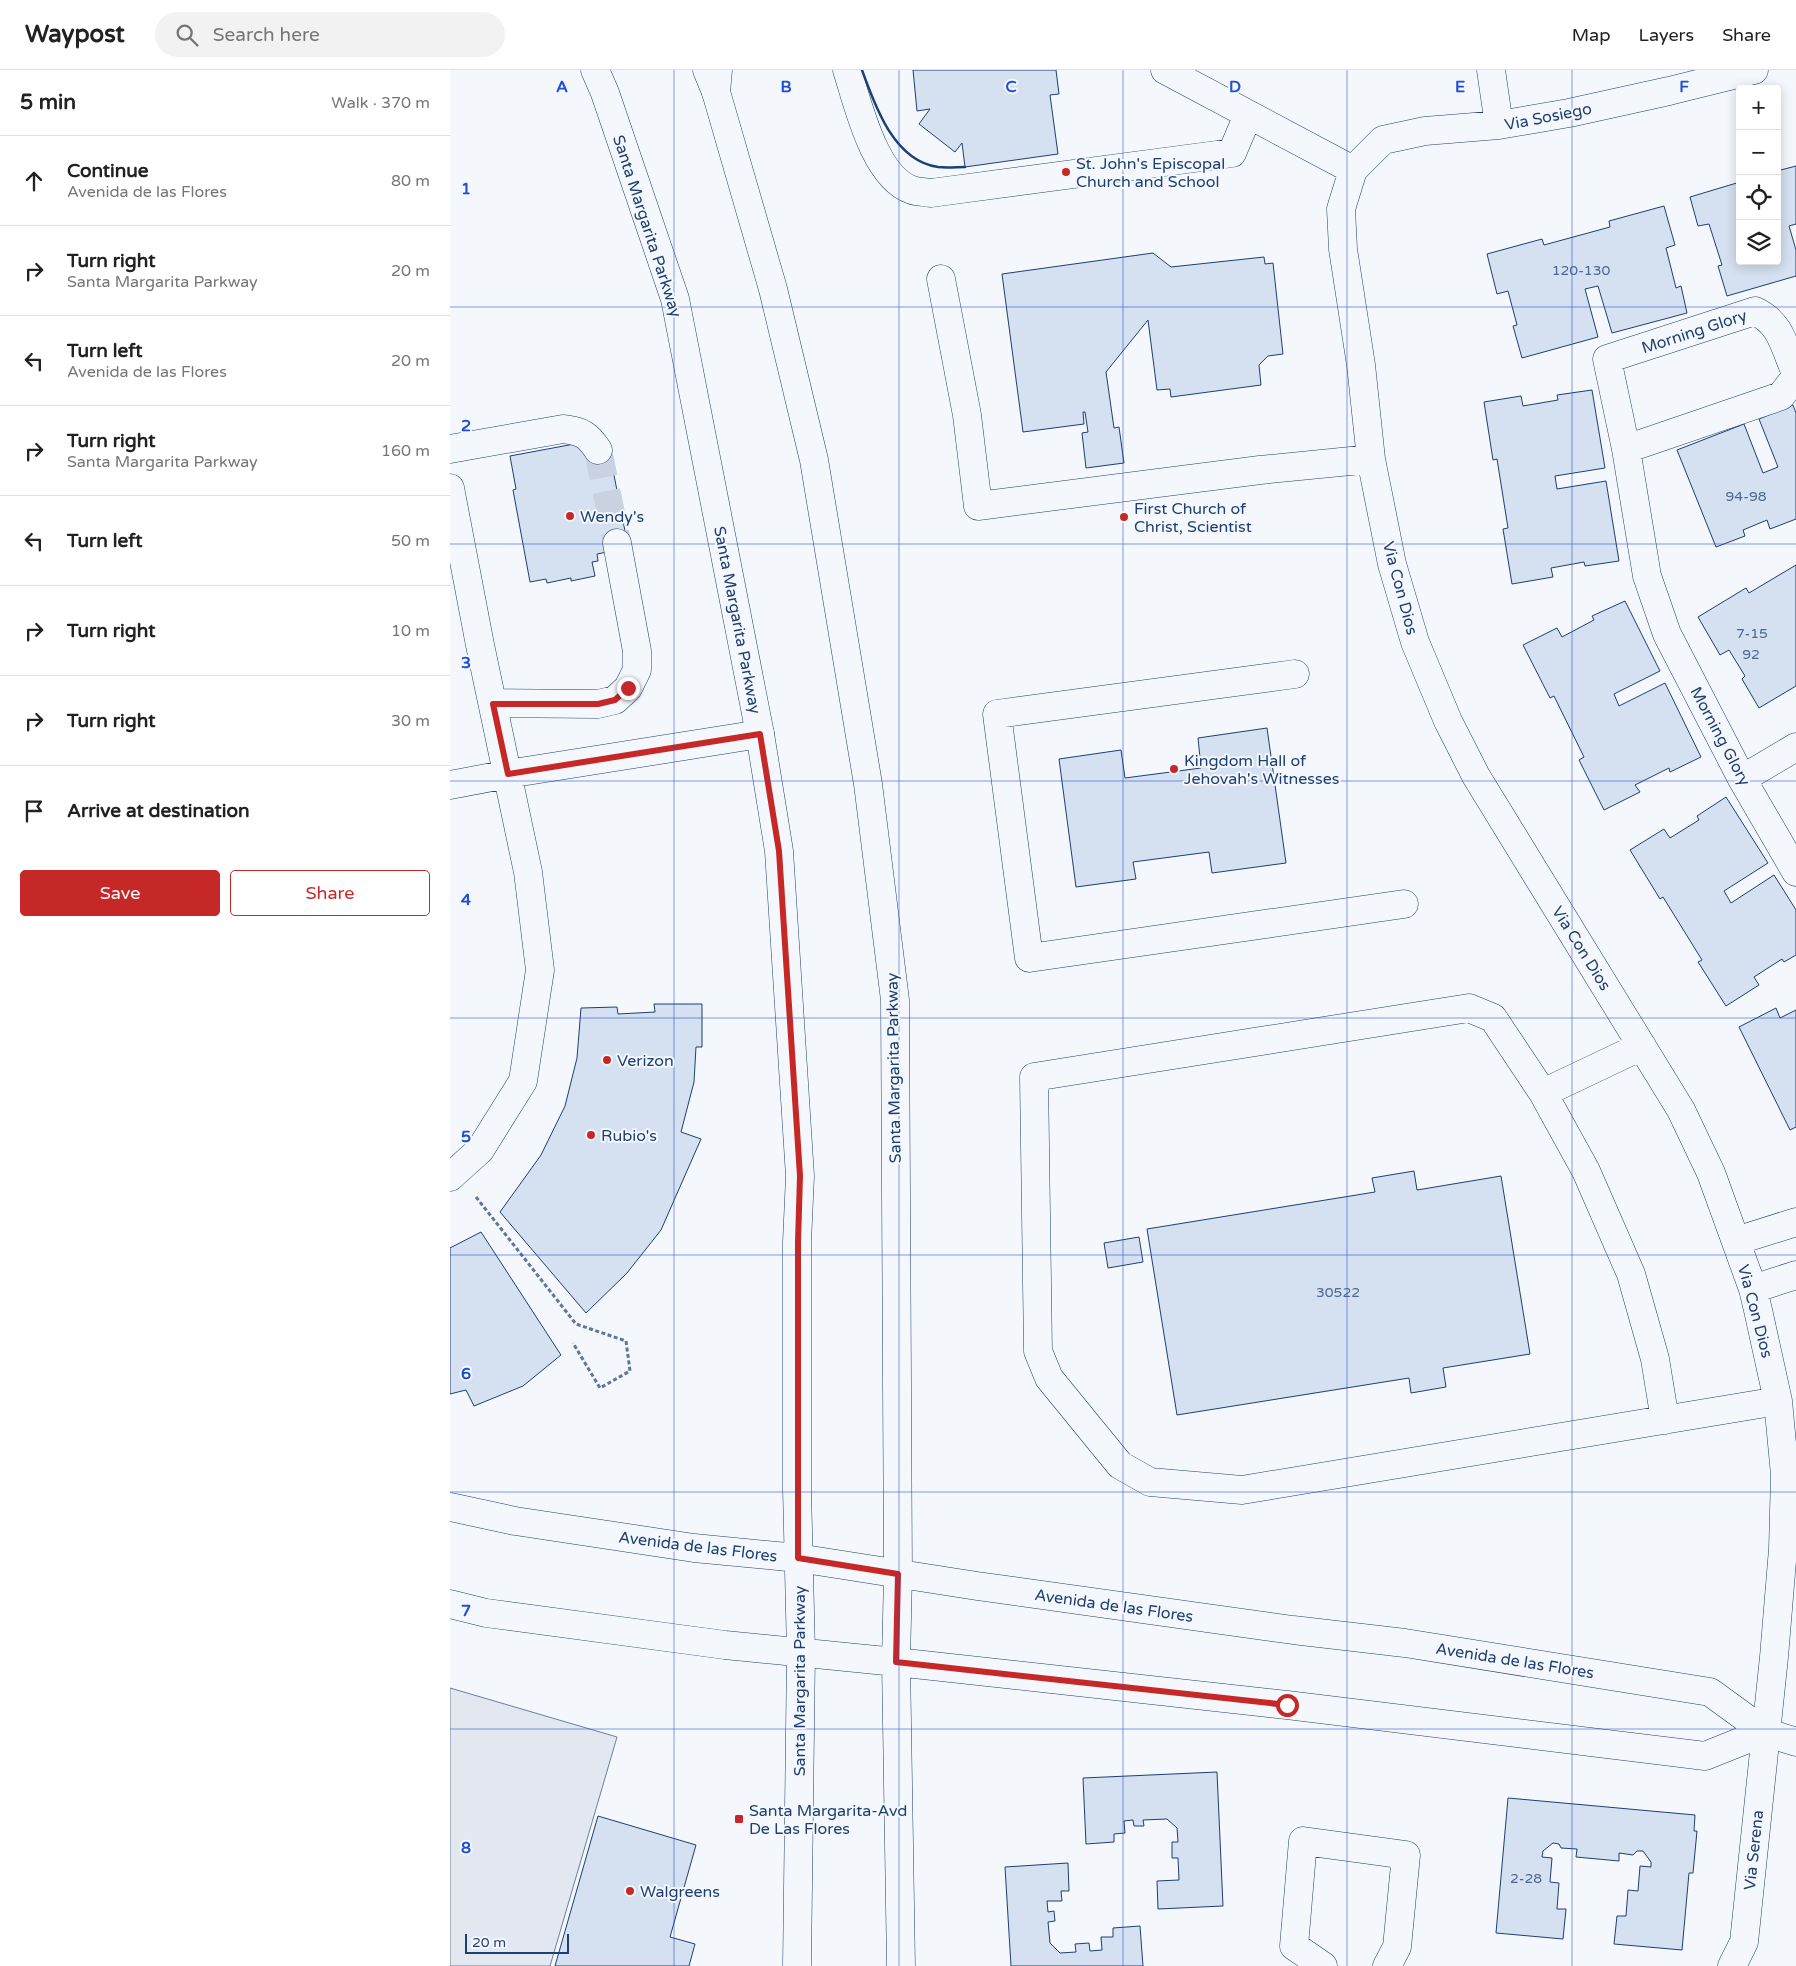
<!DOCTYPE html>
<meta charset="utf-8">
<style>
:root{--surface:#fff;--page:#f2f2f2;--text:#222;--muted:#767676;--line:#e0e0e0;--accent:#c62828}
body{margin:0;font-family:"Varela Round",sans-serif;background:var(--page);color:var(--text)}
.controls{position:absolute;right:15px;top:15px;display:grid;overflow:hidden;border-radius:5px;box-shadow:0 2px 12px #0003}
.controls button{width:45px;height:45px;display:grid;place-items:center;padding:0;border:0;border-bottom:1px solid var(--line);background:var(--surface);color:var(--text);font:25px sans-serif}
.scale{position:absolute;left:15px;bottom:12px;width:104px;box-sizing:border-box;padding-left:5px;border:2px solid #1d3f73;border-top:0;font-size:14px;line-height:18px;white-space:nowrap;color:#1d3f73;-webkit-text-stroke:4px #f4f7fb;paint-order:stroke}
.stop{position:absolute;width:15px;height:15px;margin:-11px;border:4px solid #c62828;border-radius:50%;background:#fff}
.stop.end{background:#c62828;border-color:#fff;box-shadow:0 1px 5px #0008}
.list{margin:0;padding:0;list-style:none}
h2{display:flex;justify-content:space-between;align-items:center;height:65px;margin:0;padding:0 20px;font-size:21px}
h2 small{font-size:16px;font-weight:400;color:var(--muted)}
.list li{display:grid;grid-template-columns:32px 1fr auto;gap:15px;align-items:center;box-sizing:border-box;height:90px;padding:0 20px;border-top:1px solid var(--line)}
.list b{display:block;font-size:19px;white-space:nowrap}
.list p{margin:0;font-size:16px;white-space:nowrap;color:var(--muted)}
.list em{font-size:16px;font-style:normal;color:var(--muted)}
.actions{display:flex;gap:10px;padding:15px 20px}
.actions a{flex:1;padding:11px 0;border:1px solid var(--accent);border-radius:5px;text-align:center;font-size:18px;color:var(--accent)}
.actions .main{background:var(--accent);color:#fff}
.icon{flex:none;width:28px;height:28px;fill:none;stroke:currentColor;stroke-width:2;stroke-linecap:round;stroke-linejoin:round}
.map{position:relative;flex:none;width:1346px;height:1896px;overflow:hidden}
header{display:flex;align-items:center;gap:30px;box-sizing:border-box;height:70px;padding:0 25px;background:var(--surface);border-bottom:1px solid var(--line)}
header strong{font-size:24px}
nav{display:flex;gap:28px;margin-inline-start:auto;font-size:18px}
.search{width:350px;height:45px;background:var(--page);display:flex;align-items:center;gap:12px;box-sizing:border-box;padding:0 18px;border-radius:28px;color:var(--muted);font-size:19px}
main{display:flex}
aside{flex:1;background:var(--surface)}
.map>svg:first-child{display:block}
.parking{fill:#e3e8f0;stroke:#687fa3}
.building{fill:#d5e0f0;stroke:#1d3f73}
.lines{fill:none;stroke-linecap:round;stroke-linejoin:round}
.minor-tunnel{stroke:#c9d2e0;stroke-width:28;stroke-dasharray:28 14;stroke-linecap:butt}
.minor-casing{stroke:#1d3f73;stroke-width:29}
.major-casing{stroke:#1d3f73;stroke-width:29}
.highway-casing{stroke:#1d3f73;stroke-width:29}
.path{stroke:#5e769c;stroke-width:3;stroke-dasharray:4 2.5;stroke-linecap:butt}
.minor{stroke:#f4f7fb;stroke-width:28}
.major{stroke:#f4f7fb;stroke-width:28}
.highway{stroke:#f4f7fb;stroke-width:28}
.wall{stroke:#1d3f73;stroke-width:2.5}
.route{stroke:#c62828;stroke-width:6}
.grid{fill:none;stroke:#1d4ed8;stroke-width:1;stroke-opacity:0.55}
.poi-dot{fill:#c62828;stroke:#f4f7fb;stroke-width:2}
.labels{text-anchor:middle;stroke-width:4;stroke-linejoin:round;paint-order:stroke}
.number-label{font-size:14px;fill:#4b6792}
.street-label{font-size:16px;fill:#1d3f73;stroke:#f4f7fb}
.poi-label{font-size:16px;fill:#1d3f73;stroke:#f4f7fb;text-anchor:start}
.grid-label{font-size:16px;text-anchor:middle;font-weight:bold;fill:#1d4ed8;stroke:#f4f7fb;stroke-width:4;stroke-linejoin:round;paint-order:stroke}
</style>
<header>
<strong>Waypost</strong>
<div class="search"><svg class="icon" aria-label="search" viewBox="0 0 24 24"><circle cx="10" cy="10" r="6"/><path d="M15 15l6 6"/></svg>Search here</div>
<nav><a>Map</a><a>Layers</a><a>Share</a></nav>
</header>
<main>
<aside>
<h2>5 min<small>Walk · 370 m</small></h2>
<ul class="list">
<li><svg class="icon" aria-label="ahead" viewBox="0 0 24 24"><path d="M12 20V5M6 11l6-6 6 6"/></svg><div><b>Continue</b><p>Avenida de las Flores</p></div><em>80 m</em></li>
<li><svg class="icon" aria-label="right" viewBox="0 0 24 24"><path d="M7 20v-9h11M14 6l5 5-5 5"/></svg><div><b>Turn right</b><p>Santa Margarita Parkway</p></div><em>20 m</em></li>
<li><svg class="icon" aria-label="left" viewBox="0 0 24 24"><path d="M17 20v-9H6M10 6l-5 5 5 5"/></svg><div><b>Turn left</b><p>Avenida de las Flores</p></div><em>20 m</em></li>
<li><svg class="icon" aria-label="right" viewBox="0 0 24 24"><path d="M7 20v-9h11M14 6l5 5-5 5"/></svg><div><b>Turn right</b><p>Santa Margarita Parkway</p></div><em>160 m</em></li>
<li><svg class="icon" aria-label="left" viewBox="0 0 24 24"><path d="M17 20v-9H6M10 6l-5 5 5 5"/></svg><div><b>Turn left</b></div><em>50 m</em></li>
<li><svg class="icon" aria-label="right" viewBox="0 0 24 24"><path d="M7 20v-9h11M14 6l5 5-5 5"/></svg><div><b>Turn right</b></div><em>10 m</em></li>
<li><svg class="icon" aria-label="right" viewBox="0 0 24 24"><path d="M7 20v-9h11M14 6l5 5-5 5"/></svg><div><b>Turn right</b></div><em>30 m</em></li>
<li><svg class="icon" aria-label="arrive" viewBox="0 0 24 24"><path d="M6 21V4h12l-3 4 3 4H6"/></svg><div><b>Arrive at destination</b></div></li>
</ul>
<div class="actions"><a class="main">Save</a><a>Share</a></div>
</aside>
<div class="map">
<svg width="1346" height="1896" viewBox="0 0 1346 1896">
<rect width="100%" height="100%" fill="#f4f7fb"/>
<!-- parking -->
<path class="parking" d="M0,1618L167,1667L100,1896H0Z"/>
<!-- building -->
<path class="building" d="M463,0H606L609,24L600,25L608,84L515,97L512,73L505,82L469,54L480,39L467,41Z
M1346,96V154L1339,156L1346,180V206L1277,226L1268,196L1272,195L1259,154L1248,156L1240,127L1290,112V191H1327V101Z
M1214,136L1225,175L1216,178L1226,218L1231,216L1237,243L1162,263L1148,216L1135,219L1148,267L1072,288L1063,256L1067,255L1058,221L1047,224L1037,184L1092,169L1094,175L1160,157L1159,151Z
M703,183L721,197L814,187L815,194L823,193L833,284L818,286L809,295L811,315L721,327L720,319L707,320L698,250L656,302L664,358L669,357L674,393L636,398L632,363L638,362L635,342H633L634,354L573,362L552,204Z
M1142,320L1155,398L1105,406L1107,419L1156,411L1169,491L1135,496L1134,492L1101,498L1103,507L1062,514L1053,459L1058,458L1047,389L1043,390L1034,332L1071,326L1073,336L1108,330L1107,325Z
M1343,335L1346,343V449L1320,459L1317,450L1293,460L1295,466L1266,477L1227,380L1294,354L1313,403L1328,397L1309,349Z
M135,372L160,385L177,471L157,482L147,484L148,491L142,492L145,506L121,511V508L97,513L96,509L80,512L63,420L66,419L60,386Z
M1346,495V616L1309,638L1292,609L1295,606L1279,580L1270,585L1248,547L1296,518L1299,523Z
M1175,531L1210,601L1164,624L1169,636L1215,613L1251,687L1220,702L1219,698L1185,715L1190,722L1154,740L1129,690L1134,687L1104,626L1100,628L1073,575L1107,558L1112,567L1144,550L1142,546Z
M817,658L836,793L762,803L759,782L683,792L686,809L626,817L609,689L671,680L675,708L751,698L748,668Z
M1276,727L1318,793L1274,821L1281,833L1324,805L1346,840V885L1334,892L1332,889L1304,907L1309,915L1276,936L1248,892L1252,890L1213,827L1210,829L1180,780L1214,759L1220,768L1249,750L1247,746Z
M204,934H252V977H246L244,1012L231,1062L251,1069L211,1160L177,1203L136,1243L50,1142L91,1085L115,1036L127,988L131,938L167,937L168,944L205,942Z
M1326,938L1330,948L1346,940V1057L1340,1060L1289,957Z
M964,1101L967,1120L1051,1106L1080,1284L993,1298L996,1317L961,1323L959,1308L727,1345L697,1159L925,1122L922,1108Z
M31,1162L111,1285L73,1316L24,1336L16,1320L0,1324V1178Z
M689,1167L693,1192L658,1198L654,1173Z
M767,1702L773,1836L708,1839L707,1811L729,1810L728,1788H722V1772H728L727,1758L717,1749L693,1750L694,1756H684L683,1750L674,1751L675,1763L664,1764V1772L636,1774L633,1708Z
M1058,1728L1245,1745L1244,1761H1247L1243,1803H1239L1232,1880L1164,1874L1167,1846H1176L1178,1820L1188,1821L1190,1796L1201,1797V1792L1193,1781H1187L1183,1785L1169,1783V1791L1126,1787L1127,1779L1111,1778L1109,1774L1103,1773L1093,1781L1092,1787L1102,1788L1100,1812L1109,1813L1107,1839H1116L1113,1869L1046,1863Z
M148,1746L246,1775L220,1867L245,1874L239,1896H105Z
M618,1793L619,1821H611L612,1831H597L598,1842L604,1841L605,1851L598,1852L600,1873L610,1883L626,1882L625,1874L639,1873L640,1881L652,1880L651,1867H663V1858L690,1856L693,1896H561L555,1797Z"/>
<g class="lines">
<!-- minor-tunnel -->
<path class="minor-tunnel" d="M148,380L167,473"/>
<defs>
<path id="minor" d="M397,0C408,34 424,107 462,120C468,122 475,122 481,123L782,83L798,45
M715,0L903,100
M1041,0L1049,55
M491,209L517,345L528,436L810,400L921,389
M0,379L113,359C132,361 138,365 148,380
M1176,379L1331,326L1344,309L1345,301C1334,276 1331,253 1305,241L1157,289L1176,379L1197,506L1217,564L1292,709L1346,802
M0,418L30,575L78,802L90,900L73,1011L30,1080L0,1107
M845,604L547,644L579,888L954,834
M43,633L148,634L165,630L178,618L187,600V581L167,473
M1292,709L1346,677
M0,715L58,704L310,664
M1093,1023L1192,976
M1286,1171L1346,1152
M1303,1219L1346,1205
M1215,1350L1205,1289L1181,1204L1136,1101L1093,1023L1043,948L1019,938L584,1007L588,1281L599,1308L670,1395L700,1412L792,1420L1328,1331
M873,1896L844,1876L853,1771L956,1785L947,1877L937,1896
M1282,1896L1294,1872L1324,1587L1333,1479L1335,1405L1328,1331L1308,1240L1303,1219L1261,1103L1231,1040L1026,706L998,651L965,572L942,494L921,389L911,295L893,179L891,139L903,100L933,70L975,61L1049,55L1119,43L1219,21L1304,0"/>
<path id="major" d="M145,0L155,23L225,229L310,664L329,781L350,1106L347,1172V1419L351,1582L347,1896
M257,0L266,22L323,219L364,390L418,714L445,930L448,1504L446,1592L451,1896
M0,1437L65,1451L244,1478L348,1488L527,1516L843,1560L955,1573L1260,1622L1315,1662L1346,1672
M0,1534L36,1543L275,1575L446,1592L837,1635L1255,1686L1315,1662"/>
<path id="highway" d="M266,22L268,0"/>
</defs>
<!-- minor casing -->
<use href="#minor" class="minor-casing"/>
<!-- major casing -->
<use href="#major" class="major-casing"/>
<!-- highway casing -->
<use href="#highway" class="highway-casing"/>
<!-- path -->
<path class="path" d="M26,1127L126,1254L176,1271L180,1301L150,1318L123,1273"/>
<!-- minor -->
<use href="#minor" class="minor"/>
<!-- major -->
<use href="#major" class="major"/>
<!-- highway -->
<use href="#highway" class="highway"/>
<!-- wall -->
<path class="wall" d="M412,0C425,36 444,91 488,97C497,98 507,97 515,97"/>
</g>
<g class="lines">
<!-- route -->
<path class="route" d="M178,618L165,630L148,634H43L58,704L310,664L329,781L350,1106L348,1172V1488L448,1504L446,1592L837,1635"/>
</g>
<!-- grid -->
<path class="grid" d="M224,0V1896M449,0V1896M673,0V1896M897,0V1896M1122,0V1896M0,237H1346M0,474H1346M0,711H1346M0,948H1346M0,1185H1346M0,1422H1346M0,1659H1346"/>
<!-- markers -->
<g class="poi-dot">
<circle cx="616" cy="102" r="5"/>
<circle cx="120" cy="446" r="5"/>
<circle cx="674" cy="447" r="5"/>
<circle cx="724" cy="699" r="5"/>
<circle cx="157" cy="990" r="5"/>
<circle cx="141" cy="1065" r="5"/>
<rect x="284" y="1744" width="10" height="10" rx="2.5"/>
<circle cx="180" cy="1821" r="5"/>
</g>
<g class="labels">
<!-- number labels -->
<g class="number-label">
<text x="1131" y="205">120-130</text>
<text x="1296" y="431">94-98</text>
<text x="1302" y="568">7-15</text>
<text x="1301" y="589">92</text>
<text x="888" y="1227">30522</text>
<text x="1076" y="1813">2-28</text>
</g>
<!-- street labels -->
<g class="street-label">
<text transform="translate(1098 46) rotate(-11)" y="6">Via Sosiego</text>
<text transform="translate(198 156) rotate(72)" y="6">Santa Margarita Parkway</text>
<text transform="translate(1244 261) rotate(-18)" y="6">Morning Glory</text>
<text transform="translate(951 518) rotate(75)" y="6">Via Con Dios</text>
<text transform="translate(288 550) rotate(79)" y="6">Santa Margarita Parkway</text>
<text transform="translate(1271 666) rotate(62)" y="6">Morning Glory</text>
<text transform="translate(1132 878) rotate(58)" y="6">Via Con Dios</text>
<text transform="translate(443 998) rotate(-91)" y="6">Santa Margarita Parkway</text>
<text transform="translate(1306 1241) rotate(75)" y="6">Via Con Dios</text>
<text transform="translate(248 1476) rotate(7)" y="6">Avenida de las Flores</text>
<text transform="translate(664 1535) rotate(8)" y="6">Avenida de las Flores</text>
<text transform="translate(1065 1590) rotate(9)" y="6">Avenida de las Flores</text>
<text transform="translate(349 1611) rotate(-90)" y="6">Santa Margarita Parkway</text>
<text transform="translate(1303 1780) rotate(-84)" y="6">Via Serena</text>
</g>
<!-- poi labels -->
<g class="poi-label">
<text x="626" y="99">St. John's Episcopal<tspan x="626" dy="18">Church and School</tspan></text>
<text x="684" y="444">First Church of<tspan x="684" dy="18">Christ, Scientist</tspan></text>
<text x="130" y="452">Wendy's</text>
<text x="734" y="696">Kingdom Hall of<tspan x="734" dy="18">Jehovah's Witnesses</tspan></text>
<text x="167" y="996">Verizon</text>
<text x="151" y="1071">Rubio's</text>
<text x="299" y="1746">Santa Margarita-Avd<tspan x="299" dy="18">De Las Flores</tspan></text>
<text x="190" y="1827">Walgreens</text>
</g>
</g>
<g class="grid-label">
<text x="112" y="22">A</text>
<text x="336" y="22">B</text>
<text x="561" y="22">C</text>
<text x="785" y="22">D</text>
<text x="1010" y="22">E</text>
<text x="1234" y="22">F</text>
<text x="16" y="124">1</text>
<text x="16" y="361">2</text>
<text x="16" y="598">3</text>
<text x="16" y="835">4</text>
<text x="16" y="1072">5</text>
<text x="16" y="1309">6</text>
<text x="16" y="1546">7</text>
<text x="16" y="1783">8</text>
</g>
</svg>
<div class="controls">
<button>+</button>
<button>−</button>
<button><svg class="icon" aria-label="locate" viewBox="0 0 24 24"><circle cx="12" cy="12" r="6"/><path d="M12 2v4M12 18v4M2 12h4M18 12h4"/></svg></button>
<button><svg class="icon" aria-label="layers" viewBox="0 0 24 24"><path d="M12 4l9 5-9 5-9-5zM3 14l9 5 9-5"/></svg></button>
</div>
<div class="scale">20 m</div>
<div class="stop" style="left:837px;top:1635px"></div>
<div class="stop end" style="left:178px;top:618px"></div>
</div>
</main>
